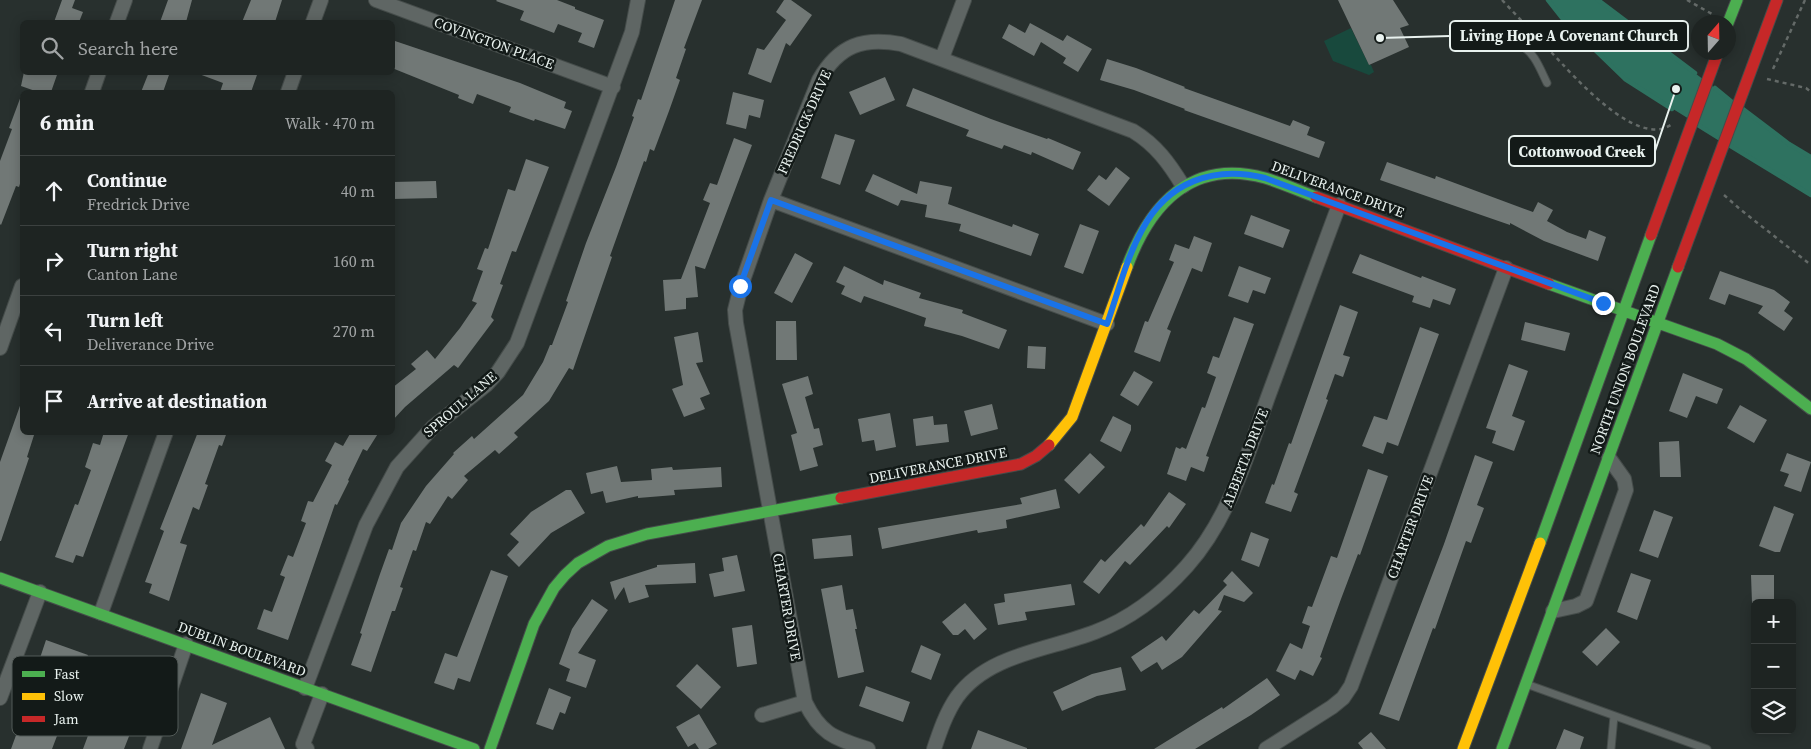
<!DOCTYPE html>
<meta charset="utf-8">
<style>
:root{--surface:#1e2422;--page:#2b302f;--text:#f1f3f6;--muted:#a1a4a5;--line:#3c4140}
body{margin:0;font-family:"Source Serif 4",serif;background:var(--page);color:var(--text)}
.controls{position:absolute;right:15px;bottom:15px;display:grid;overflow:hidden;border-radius:8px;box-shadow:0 2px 12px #0003}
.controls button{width:45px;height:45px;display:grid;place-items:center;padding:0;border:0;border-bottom:1px solid var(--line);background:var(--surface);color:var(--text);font:25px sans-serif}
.compass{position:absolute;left:1691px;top:15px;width:45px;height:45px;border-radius:50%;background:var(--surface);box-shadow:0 2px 12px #0003;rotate:20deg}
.stop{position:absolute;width:15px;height:15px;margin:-11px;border:4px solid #1a73e8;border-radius:50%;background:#fff}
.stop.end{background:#1a73e8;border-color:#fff;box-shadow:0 1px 5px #0008}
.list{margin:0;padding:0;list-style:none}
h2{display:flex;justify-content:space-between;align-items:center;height:65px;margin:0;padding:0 20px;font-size:21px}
h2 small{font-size:16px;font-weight:400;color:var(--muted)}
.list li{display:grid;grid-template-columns:32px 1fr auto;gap:15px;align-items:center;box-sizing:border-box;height:70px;padding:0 20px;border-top:1px solid var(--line)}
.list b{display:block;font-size:19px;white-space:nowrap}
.list p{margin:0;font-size:16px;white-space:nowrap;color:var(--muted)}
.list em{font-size:16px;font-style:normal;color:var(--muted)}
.icon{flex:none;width:28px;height:28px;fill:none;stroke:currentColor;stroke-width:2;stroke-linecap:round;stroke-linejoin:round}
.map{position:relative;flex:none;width:1811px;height:749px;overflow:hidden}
.search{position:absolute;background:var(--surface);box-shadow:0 2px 12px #0003;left:20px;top:20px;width:375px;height:55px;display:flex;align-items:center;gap:12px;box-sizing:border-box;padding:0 18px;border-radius:8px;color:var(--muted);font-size:19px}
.panel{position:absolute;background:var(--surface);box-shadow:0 2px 12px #0003;left:20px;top:90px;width:375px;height:345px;border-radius:8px}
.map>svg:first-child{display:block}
.green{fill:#18493d}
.water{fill:#2e7260}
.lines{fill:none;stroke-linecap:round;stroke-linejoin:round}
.stream{stroke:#2e7260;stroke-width:4.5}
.building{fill:#717876}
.lane-casing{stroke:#454c4a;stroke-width:9}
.street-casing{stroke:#454c4a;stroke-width:16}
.fast-casing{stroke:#454c4a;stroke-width:13}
.slow-casing{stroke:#454c4a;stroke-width:13}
.jam-casing{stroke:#454c4a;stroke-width:13}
.path{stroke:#646a68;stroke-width:2.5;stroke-dasharray:4 4;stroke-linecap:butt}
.lane{stroke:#5f6664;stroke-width:7}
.street{stroke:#5f6664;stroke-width:14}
.fast{stroke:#4caf50;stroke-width:11}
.slow{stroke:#ffc107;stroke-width:11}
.jam{stroke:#c62828;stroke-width:11}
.route{stroke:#1a73e8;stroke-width:6}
.labels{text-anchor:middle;stroke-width:5;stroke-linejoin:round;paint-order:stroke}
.street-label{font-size:14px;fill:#e9f2ef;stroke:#131a18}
.key{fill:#131a18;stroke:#535b58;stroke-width:1}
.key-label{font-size:14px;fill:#e9f2ef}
.leader{fill:none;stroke:#e9f2ef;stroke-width:2}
.callout-dot{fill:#e9f2ef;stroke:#131a18;stroke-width:2}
.callout{fill:#131a18;stroke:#e9f2ef;stroke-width:2}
.callout-label{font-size:15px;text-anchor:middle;font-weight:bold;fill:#e9f2ef}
</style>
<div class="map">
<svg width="1811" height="749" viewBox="0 0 1811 749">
<rect width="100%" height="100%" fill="#28302e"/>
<!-- green -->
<path class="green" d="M1351,28L1369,65H1371L1374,72L1369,75L1333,61L1324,41Z"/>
<!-- water -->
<path class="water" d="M1548,0H1598L1789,144L1811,157V195L1625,79L1563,19Z"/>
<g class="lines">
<!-- stream -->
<path class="stream" d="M1548,0L1563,19L1625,79L1672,109
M1598,0L1695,73
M1715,88L1732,102
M1743,109L1789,144L1811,157
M1698,125L1719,138
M1729,145L1811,195"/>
</g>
<!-- building -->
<path class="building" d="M62,0H75L72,8L83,12L79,22H54Z
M168,0H192L186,22H160Z
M251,0H282L275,22H242Z
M497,0H557L575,7V9L604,20L594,48L578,42L582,33L558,24L554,33L520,20L524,11L496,1Z
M675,0H702L684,48L686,49L676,78L680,80L669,111L654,151L650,149L646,162L644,161L610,256L612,257L573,370L569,368L549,401L514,433L518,437L499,454L495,450L464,476L468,480L452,499L448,496L430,524L426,522L416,551L413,550L400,587L403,588L395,611H392L371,672L351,665L362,634L360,633L380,574L389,549L392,550L401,523L426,486L454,454L453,453L472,436L474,439L523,395L543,362L550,345H552L568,302L566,301L586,243L616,167L634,117L632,116L638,99L641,100Z
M784,0H791L812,15L790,46L786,43L771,83L748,74L757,48L764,50L786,20L776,12Z
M1338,0H1393L1409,25L1400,28L1409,47L1369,65Z
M1030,23L1063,41L1067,35L1092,49L1078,72L1063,63L1066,58L1041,42L1034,56L1002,38L1009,24L1025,33Z
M392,40L520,83L566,102L564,108L572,111L565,129L535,119L534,121L509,112L511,107L477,94L473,104L458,98L459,95L392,68Z
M1107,59L1136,68L1185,87L1184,88L1290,126L1293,120L1310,127L1307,135L1325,142L1319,158L1184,110L1185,109L1134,90L1100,80Z
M24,72H58L51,92H38L21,86Z
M149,72H170L163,92H141Z
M200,72H258L251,92H220L223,83L199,74Z
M885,77L895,100L860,115L849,92Z
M913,88L991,119L1047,139L1048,138L1081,152L1073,170L1032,152L1031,155L1004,145L1002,149L966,136L969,130L906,106Z
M733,92L764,100L760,118L749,115L746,129L726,124Z
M21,96H22V177L19,187L16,186L1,225L0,224V161L12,129L9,128Z
M835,134L855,140L840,185L821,178Z
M734,138L752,145L705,269L695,266L698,297L686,298V309L665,311L663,280L681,279L710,203L703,200L710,183L717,185Z
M526,159L549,167L516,252L512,251L500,284L503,285L491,317L494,320L458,368L454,365L405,407L392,421V388L416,369L411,364L427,350L435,359L460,328L477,303L472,301L483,271L477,269L485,248L488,249L508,189L515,191Z
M1387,162L1435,179L1436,176L1533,212L1538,202L1553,210L1547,221L1567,232L1586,239L1589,230L1606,237L1598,261L1544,241L1510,223V225L1380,180Z
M1116,167L1130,178L1109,206L1087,190L1099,175L1106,180Z
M873,174L917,194L920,181L952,187L948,204L1012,227L1013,224L1039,234L1031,256L959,231L961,224L925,217L927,205L901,200L898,206L865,191Z
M436,181L437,198L392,199V182Z
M1251,215L1290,230L1283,248L1244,234Z
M1080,224L1099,231L1083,274L1064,267Z
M1194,236L1212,243L1202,272L1192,268L1167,329L1171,331L1160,362L1134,352L1145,321L1148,322L1174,262L1169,260L1175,244L1189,249Z
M795,253L813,263L792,303L774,293Z
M1360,254L1421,278L1422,276L1456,289L1450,305L1433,299L1430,308L1412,302L1414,296L1352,273Z
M844,266L883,285L884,280L921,293L919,298L963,310L962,313L1007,330L999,349L962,336L924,326L926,318L864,296L861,303L841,294L845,286L836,282Z
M1239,266L1271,278L1265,294L1253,290L1248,303L1228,296Z
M1720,271L1774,290L1790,302L1784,311L1793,318L1784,331L1758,313L1763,306L1729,294L1725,305L1709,299Z
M1340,305L1358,312L1343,355L1350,357L1343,377L1335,374L1326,399L1328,400L1294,492L1298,494L1291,512L1265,503L1272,484L1274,485L1289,443L1291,444Z
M1234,317L1254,324L1206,456L1209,457L1204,472L1191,467L1186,481L1167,474L1176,447L1180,449L1182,447L1186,449L1202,407L1205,408L1216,377L1207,373L1213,356L1219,358Z
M776,321H796L797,360H776Z
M1525,322L1570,333L1565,351L1521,340Z
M1420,327L1439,334L1398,446L1387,442L1383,454L1362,446L1374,416L1387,420Z
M698,332L703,362L696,363L710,394L700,398L705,409L684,417L672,389L683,385L674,337Z
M1028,346L1046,347L1045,369L1027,368Z
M1509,364L1528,371L1512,416L1525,421L1514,451L1492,443L1496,431L1486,428Z
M1134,371L1153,382L1138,406L1120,395Z
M1683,373L1723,389L1717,404L1696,396L1687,418L1669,411Z
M808,376L813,394L805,397L814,429L819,428L823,445L813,448L818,466L800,471L791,435L797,433L782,384Z
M21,403H22V432H35L27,457L29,458L1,541H0V462Z
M992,404L998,429L971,436L964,411Z
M1740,405L1767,420L1754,443L1727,428Z
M890,413L896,447L876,451L874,440L862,442L858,419Z
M933,416L934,425L947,424L949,442L916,446L913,419Z
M1113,416L1131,425V430L1121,452L1100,441Z
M104,432H129L83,557L76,555L73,563L55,557L75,504L78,505L91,470L85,467L93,443L100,445Z
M198,432H227L222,446L219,445L205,484L208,485L199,510L193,507L180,543L187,545L169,601L149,593L152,584L145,582L164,531L160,529Z
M351,432H379L367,451L363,449L348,480L349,481L337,505L335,504L288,640L257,629L264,609L272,612L285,577L280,575L288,555L293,557L306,523L301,521L308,501L313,502L332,465L325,461L335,442L343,446Z
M1679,441L1681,477H1660L1659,442Z
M1090,453L1105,467L1079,494L1064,480Z
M1787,453L1811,462L1801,492L1784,486L1789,474L1780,471Z
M1475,455L1493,462L1477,505L1484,508L1471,543L1466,541L1435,629L1433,628L1399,721L1379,714L1444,544Z
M617,466L621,482L652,480L651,469L672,467L673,470L721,467L722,487L674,490L675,495L638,498V496L606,503L603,491L591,494L586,473Z
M1368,469L1388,476L1360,555L1358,554L1341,599L1320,657L1322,658L1313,676L1300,670L1295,680L1276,671L1290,643L1302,649L1310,626L1302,623L1308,606L1312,607L1331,556L1337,558Z
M1056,489L1060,508L1006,520L1007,528L978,533L977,530L882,549L878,528L1022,504L1020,498Z
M566,490H571L585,513L551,533L519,567L507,555L519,542L510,534L531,512Z
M1169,492L1186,504L1169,528L1167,526L1130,565L1125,561L1099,594L1083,582L1101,559L1105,562L1141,524L1144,527Z
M1774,506L1794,514L1780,552H1775L1759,546Z
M1654,510L1673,517L1658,558L1639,551Z
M1251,532L1269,539L1259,567L1241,560Z
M851,535L853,556L814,559L812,539Z
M737,555L745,591L714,597L709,574L724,571L722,558Z
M695,563L696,583L645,585L649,597L629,603L624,587L615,600L610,582L657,567V565Z
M491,570L508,576L470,682L458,678L454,690L434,683L445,653L457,657Z
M1232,571L1253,593L1244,602L1224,595L1218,610L1222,611L1182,657L1162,670L1157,662L1141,672L1131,657L1162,636L1166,641L1194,610L1199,614L1227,585L1223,581Z
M1631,573L1651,580L1637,620L1617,612Z
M1751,575H1774V603H1752Z
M1071,584L1075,605L1025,612L1027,620L998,625L994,604L1005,602L1004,594Z
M842,585L846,610L853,609L857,629H855L864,672L838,678L821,589Z
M592,599L608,610L578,653L596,660L586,688L566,681L570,669L559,664L572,629Z
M965,603L987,629L974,640L965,629L958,635H953L942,622Z
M752,625L757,664L737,667L732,628Z
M1606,628L1620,642L1597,666L1582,652Z
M46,640L88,655L52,749H11L23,716L16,713L22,697L33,701L48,661L40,658Z
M921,645L941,654L931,680L911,672Z
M115,663L152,676L135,721L124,749H83Z
M697,664L721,687L701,709L676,686Z
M1121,667L1126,690L1097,696L1062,711L1053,692L1092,674Z
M1267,678L1280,695L1251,715L1195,749H1154L1222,707L1223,709Z
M866,686L910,702L903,722L859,706Z
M549,688L571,697L565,714L560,712L553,730L536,724Z
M201,693L227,703L212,745L270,717L285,749H181Z
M699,714L717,744L708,749H699L695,743L688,747L676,727Z
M1564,729L1584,737L1580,749H1556Z
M978,730L1027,748V749H971Z
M1371,732L1386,749H1363L1358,743Z"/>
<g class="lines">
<defs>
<path id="lane" d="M1521,46C1534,51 1541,71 1547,83
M1529,685L1707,749
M1611,749L1614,716"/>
<path id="street" d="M376,0L613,87
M117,22L125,0
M313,22L321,0
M942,58L964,0
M92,92L99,72
M288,92L295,72
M771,200L1107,324
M0,348L22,286
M1553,611L1576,606L1586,601L1626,490L1624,479L1609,458
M101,613L166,432
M305,688L366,525L397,467L433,427L486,385L498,372L517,343L632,32L638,0
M0,698L40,592
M762,715L805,702
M150,749L186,644
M307,749L303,744L322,694
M868,749C835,738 821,735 805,702L736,323L735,310L741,286L771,200L819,80C839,45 863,37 901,44L1133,131C1156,145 1169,163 1183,186
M934,749C940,731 946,713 957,697C988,654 1049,650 1095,632C1130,619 1162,594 1187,566C1229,519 1247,456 1268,397C1292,333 1315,269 1339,205
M1266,749L1332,707L1343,698L1351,686L1506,268"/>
<path id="fast" d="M1728,23L1737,0
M1127,267C1150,204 1192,158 1265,178C1282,183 1299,191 1316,197
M1549,284L1717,344L1746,359L1811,409
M1540,543L1651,235
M0,578L474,749
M490,749L534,624L554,588L565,575L578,563L608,546L647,534L841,498
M1502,749L1678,267"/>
<path id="slow" d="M1049,445L1072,417L1127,267
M1463,749L1540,543"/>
<path id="jam" d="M1316,197L1549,284
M1651,235L1718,52
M1678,267L1777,0
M841,498L1021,464L1036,456L1049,445"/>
</defs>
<!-- lane casing -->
<use href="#lane" class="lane-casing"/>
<!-- street casing -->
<use href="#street" class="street-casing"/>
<!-- fast casing -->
<use href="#fast" class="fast-casing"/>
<!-- slow casing -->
<use href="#slow" class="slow-casing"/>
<!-- jam casing -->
<use href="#jam" class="jam-casing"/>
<!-- path -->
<path class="path" d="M1502,0C1519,18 1535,35 1552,53C1573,75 1637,150 1672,124
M1687,0L1712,14
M1773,69L1805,0
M1767,79L1806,88L1811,92
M1724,195L1741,210L1811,265"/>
<!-- lane -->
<use href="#lane" class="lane"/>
<!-- street -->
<use href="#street" class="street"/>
<!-- fast -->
<use href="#fast" class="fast"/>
<!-- slow -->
<use href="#slow" class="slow"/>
<!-- jam -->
<use href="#jam" class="jam"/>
</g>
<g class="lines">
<!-- route -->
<path class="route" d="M740,286L771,200L1107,324C1118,293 1126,259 1142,230C1167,182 1214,165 1265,178L1603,303"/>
</g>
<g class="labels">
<!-- street labels -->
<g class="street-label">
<text transform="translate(494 43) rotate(20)" y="5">COVINGTON PLACE</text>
<text transform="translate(804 122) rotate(-66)" y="5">FREDRICK DRIVE</text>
<text transform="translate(1338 189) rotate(20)" y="5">DELIVERANCE DRIVE</text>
<text transform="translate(1625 369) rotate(-70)" y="5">NORTH UNION BOULEVARD</text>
<text transform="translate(460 404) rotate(-41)" y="5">SPROUL LANE</text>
<text transform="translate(1245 458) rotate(-69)" y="5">ALBERTA DRIVE</text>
<text transform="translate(938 465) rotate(-11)" y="5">DELIVERANCE DRIVE</text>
<text transform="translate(1410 527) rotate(-70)" y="5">CHARTER DRIVE</text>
<text transform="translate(787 607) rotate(80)" y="5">CHARTER DRIVE</text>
<text transform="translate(242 649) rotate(20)" y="5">DUBLIN BOULEVARD</text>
</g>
</g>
<!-- legend -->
<rect x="12" y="656" width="166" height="80" rx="8" class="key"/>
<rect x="22" y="671" width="23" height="6" fill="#4caf50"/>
<rect x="22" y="693" width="23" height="7" fill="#ffc107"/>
<rect x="22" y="716" width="23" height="6" fill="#c62828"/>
<g class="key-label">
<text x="54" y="679">Fast</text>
<text x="54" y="701">Slow</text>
<text x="54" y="724">Jam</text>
</g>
<!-- callouts -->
<path class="leader" d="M1380 38L1450 36M1676 89L1655 151"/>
<g class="callout-dot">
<circle cx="1380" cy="38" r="5"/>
<circle cx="1676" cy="89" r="5"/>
</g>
<g class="callout">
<rect x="1450" y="21" width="238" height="30" rx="5"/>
<rect x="1509" y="136" width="146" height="30" rx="5"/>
</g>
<g class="callout-label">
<text x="1569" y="41">Living Hope A Covenant Church</text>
<text x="1582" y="157">Cottonwood Creek</text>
</g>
</svg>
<div class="controls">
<button>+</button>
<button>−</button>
<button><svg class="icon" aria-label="layers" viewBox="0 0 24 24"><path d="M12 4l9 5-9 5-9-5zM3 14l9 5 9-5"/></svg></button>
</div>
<svg class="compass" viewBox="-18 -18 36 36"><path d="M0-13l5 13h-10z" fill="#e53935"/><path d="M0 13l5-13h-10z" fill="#a1a4a5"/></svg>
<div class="stop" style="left:740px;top:286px"></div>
<div class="stop end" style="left:1603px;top:303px"></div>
<div class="search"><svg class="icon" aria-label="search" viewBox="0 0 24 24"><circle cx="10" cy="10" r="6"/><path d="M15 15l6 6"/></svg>Search here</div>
<section class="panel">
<h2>6 min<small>Walk · 470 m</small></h2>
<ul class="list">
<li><svg class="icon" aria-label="ahead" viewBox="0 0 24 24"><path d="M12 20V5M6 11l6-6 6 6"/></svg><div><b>Continue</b><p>Fredrick Drive</p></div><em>40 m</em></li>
<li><svg class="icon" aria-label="right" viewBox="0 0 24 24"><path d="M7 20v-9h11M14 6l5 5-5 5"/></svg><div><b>Turn right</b><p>Canton Lane</p></div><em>160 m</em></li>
<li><svg class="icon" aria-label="left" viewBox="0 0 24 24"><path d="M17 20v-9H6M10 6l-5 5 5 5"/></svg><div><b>Turn left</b><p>Deliverance Drive</p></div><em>270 m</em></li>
<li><svg class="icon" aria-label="arrive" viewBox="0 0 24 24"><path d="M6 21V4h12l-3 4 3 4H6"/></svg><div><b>Arrive at destination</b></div></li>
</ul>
</section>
</div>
